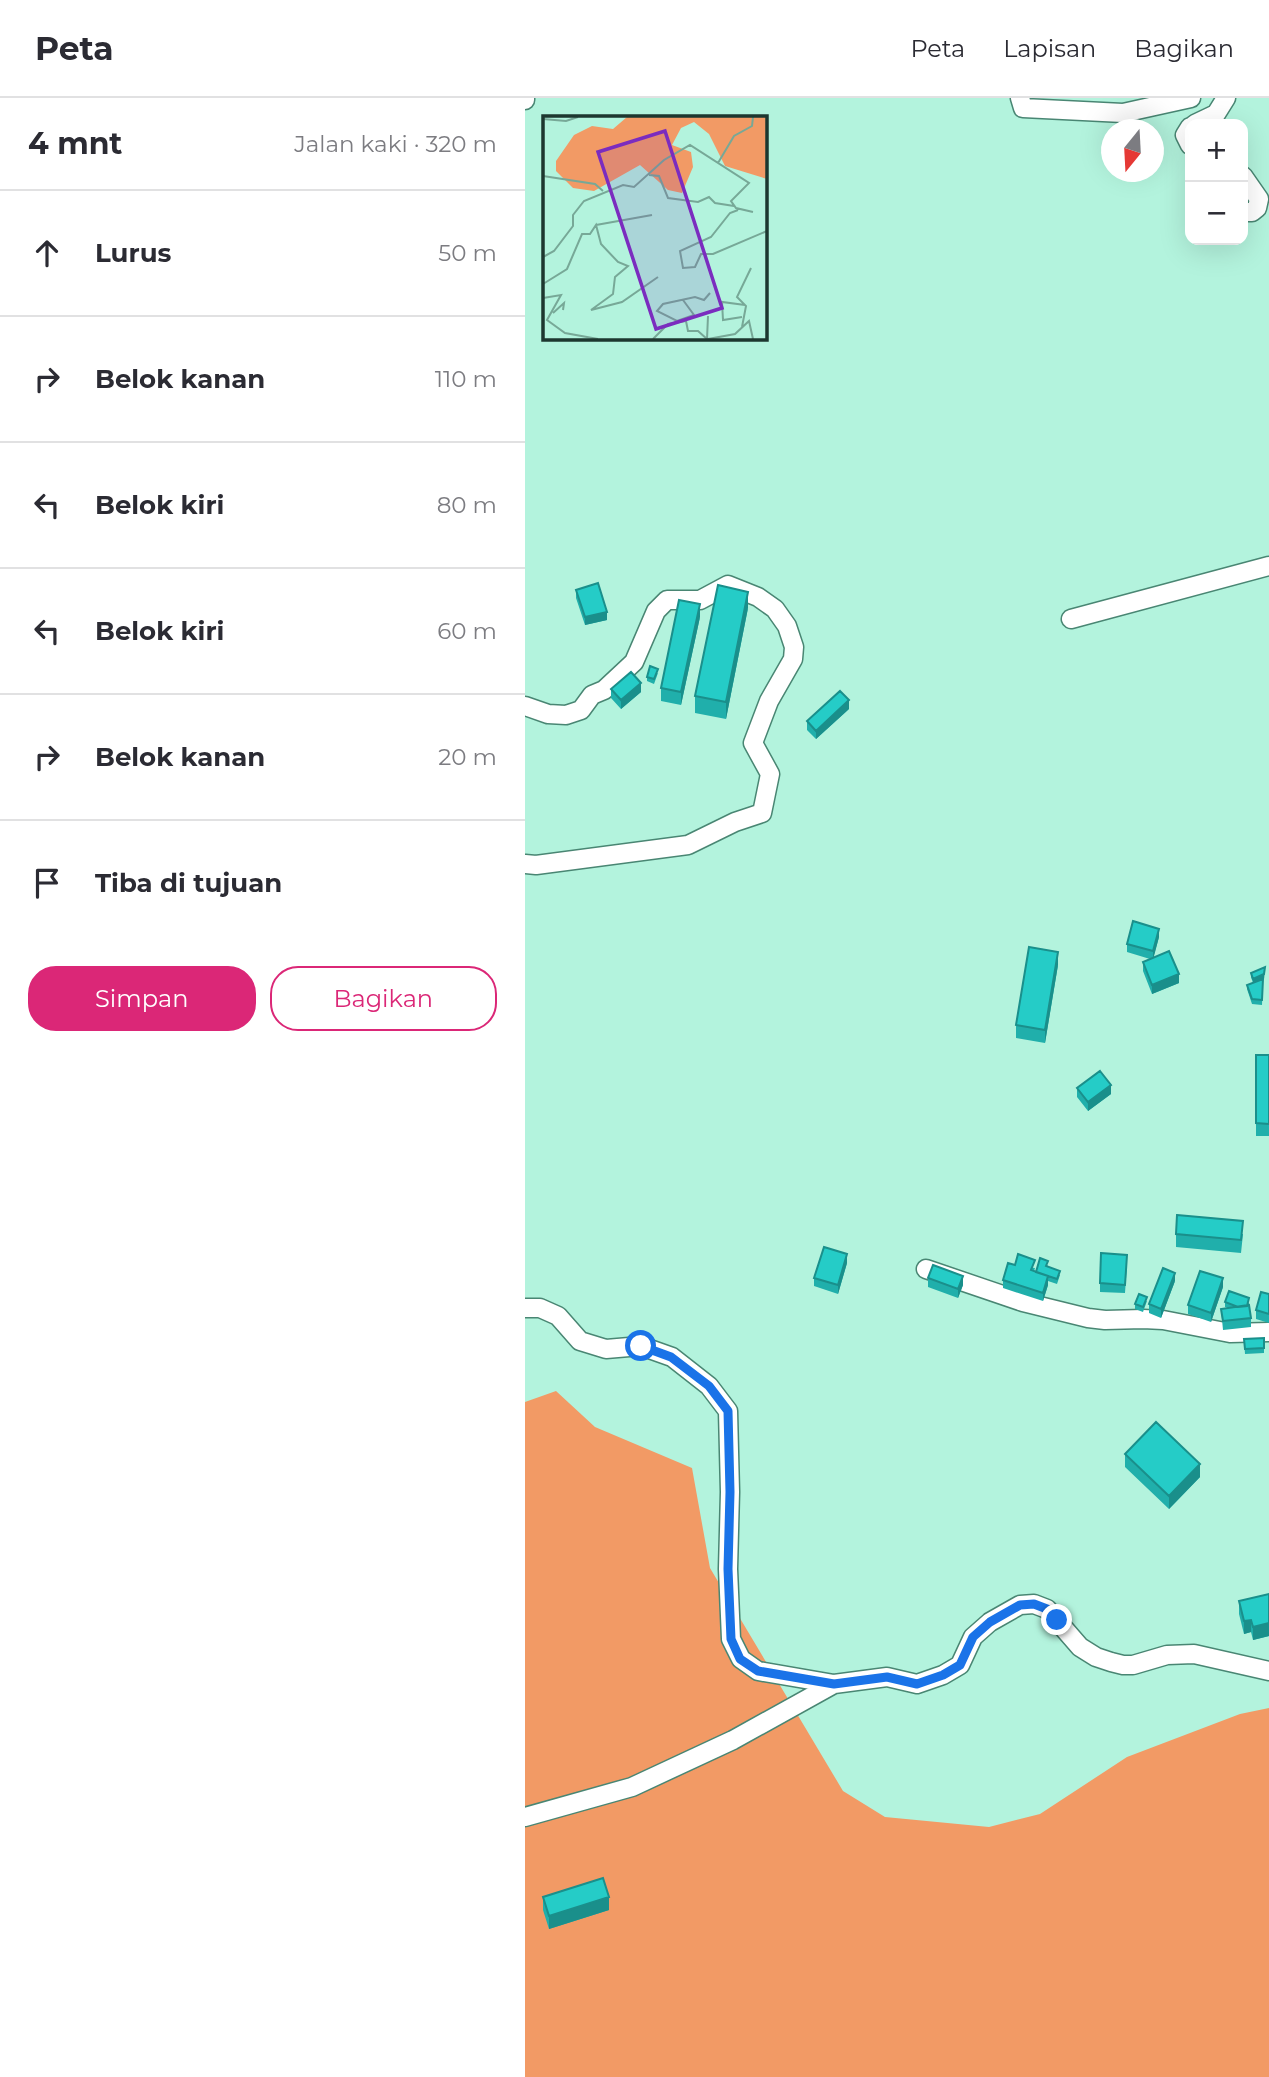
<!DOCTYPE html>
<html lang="id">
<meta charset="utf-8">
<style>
:root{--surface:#fff;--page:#f2f2f3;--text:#2b2b33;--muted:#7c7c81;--line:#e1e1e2;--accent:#db2777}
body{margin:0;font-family:Montserrat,sans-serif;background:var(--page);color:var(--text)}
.controls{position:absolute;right:21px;top:21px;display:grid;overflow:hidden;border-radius:14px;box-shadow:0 7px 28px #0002}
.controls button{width:63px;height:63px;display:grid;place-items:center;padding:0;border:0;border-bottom:2px solid var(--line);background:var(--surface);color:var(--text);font:35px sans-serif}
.compass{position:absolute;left:576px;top:21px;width:63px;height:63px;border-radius:50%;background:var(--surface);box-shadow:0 7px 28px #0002;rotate:198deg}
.stop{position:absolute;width:21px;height:21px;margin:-16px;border:5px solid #1a73e8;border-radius:50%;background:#fff}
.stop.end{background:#1a73e8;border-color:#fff;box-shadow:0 2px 7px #0008}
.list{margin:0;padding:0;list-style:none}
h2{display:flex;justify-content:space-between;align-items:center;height:91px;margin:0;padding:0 28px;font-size:30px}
h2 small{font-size:23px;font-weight:400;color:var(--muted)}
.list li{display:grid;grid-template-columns:46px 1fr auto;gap:21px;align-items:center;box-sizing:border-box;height:126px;padding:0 28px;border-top:2px solid var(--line)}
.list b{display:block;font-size:26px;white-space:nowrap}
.list em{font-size:23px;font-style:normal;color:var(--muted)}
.actions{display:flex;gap:14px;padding:21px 28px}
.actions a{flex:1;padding:16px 0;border:2px solid var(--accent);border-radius:28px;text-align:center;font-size:24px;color:var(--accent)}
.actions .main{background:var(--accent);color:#fff}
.icon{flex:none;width:38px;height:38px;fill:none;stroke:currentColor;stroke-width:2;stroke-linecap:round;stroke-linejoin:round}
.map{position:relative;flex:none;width:744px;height:1979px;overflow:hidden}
header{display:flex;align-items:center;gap:42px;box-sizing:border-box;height:98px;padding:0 35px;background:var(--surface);border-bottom:2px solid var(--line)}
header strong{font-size:33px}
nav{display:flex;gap:38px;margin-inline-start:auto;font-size:24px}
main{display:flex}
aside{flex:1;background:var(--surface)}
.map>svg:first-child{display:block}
.forest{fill:#f29a65}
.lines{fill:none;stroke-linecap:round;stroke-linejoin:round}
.minor-casing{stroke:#498673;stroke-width:21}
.minor{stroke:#fff;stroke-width:18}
.wall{fill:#20afab}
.shaded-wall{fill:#1a8f8b}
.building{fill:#25ccc7;stroke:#1a8f8b;stroke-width:2}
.route{stroke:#1a73e8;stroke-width:9}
.inset-road{fill:none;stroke:#77a897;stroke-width:2}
.view{fill:#7b2cbf;fill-opacity:0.15;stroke:#7b2cbf;stroke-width:3.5}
.inset-edge{fill:none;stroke:#1d372f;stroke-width:3.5}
</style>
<header>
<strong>Peta</strong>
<nav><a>Peta</a><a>Lapisan</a><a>Bagikan</a></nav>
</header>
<main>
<aside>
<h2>4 mnt<small>Jalan kaki · 320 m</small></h2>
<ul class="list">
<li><svg class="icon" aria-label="ahead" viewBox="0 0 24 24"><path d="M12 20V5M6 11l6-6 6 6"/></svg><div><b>Lurus</b></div><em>50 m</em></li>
<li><svg class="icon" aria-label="right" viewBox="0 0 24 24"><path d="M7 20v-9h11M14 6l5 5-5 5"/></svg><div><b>Belok kanan</b></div><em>110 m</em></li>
<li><svg class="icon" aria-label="left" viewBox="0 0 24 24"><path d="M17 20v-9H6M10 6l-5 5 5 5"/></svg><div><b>Belok kiri</b></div><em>80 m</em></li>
<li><svg class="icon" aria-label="left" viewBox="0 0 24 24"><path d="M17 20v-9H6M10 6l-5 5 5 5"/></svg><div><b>Belok kiri</b></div><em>60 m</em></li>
<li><svg class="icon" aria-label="right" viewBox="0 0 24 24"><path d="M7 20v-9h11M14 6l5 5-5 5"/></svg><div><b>Belok kanan</b></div><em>20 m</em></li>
<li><svg class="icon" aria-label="arrive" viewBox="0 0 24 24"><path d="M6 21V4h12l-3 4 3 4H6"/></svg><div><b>Tiba di tujuan</b></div></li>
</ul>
<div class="actions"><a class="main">Simpan</a><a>Bagikan</a></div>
</aside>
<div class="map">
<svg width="744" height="1979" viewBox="0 0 744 1979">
<rect width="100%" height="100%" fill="#b3f3dd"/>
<!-- forest -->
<path class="forest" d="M31,1293L70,1329L167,1370L185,1470L318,1693L360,1719L464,1729L515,1716L602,1659L715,1616L744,1610V1979H0V1304Z"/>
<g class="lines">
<defs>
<path id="minor" d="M495,0L498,10L598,15L666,0
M0,2V0
M670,26L691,16L701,0
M665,29L660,37L665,47
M718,78L734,101L732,110L727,114H719
M546,521L744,468
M0,608L23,616L41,617L56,612L67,597L79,592L109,564L131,513L142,502H175L203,487L233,499L250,511L262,528L269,549L268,561L244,603L228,645L245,676L237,715L210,724L163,747L11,767L0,766
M401,1171L498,1204L563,1220L580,1222L618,1221L638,1222L705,1235L744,1234
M0,1210H15L33,1218L55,1243L81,1251L116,1248L147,1259L184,1288L203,1313L205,1394L203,1471L206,1541L216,1561L233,1573L309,1586
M0,1719L107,1689L208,1642L309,1586L362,1579L392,1586L418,1577L435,1567L448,1539L465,1524L495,1507L509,1506L522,1511L555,1549L571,1559L586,1564L598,1567H608L642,1557L669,1556L744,1573"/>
</defs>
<!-- minor casing -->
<use href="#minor" class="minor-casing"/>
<!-- minor -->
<use href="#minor" class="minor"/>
</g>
<!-- wall -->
<path class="wall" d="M51,492L82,522L60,527L51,500Z
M223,510L201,621L170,615V598Z
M175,519L156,607L136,603V590Z
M133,575L129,586L122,583V579Z
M86,591L116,594L96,611L86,600Z
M324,611L291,641L282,632V623Z
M634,839L628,860L654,885L627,896L618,873V864L625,861L602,854V846Z
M533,867L520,945L491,940V927Z
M726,875L739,881H738L737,907L727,906L722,891V887L728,885L726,879Z
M731,957H744V1038H731Z
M552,990L586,996L563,1013L552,999Z
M651,1136H718L716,1155L651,1149Z
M322,1165L313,1196L289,1188V1180Z
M602,1166L600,1195L575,1194V1185Z
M490,1167L510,1170L509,1173L511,1174L523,1167L522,1169L535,1177L532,1186L523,1183V1187L518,1203L478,1190V1182Z
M403,1180L438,1187L433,1200L403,1189Z
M650,1183L636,1220L624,1215V1206Z
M698,1189L686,1224L663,1216V1207Z
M744,1196V1225L731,1221V1212Z
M622,1203L618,1214L610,1211V1206Z
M700,1204L724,1205L723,1208L726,1220V1229L698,1232L696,1211L703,1210L700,1209Z
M739,1240V1255L720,1256L719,1241Z
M600,1356L675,1379L644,1411L600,1369Z
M744,1496V1538L728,1542L726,1534L719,1536L714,1516V1503Z
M18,1799L84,1812L24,1831L18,1812Z"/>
<!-- shaded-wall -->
<path class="shaded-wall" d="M223,494V510L201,621V604Z
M175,506V519L156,607V594Z
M82,514V522L60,527V519Z
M116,585V594L96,611V602Z
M324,602V611L291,641V633Z
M634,831V839L628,862V853Z
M533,854V867L520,945V932Z
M740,873L739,881L728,886V881Z
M654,876V885L627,896V887Z
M586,987V996L563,1013V1004Z
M322,1156V1165L313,1196V1187Z
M650,1175V1183L636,1220V1211Z
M438,1178V1187L433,1200V1191Z
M523,1178V1187L518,1203V1195Z
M698,1180V1189L686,1224V1215Z
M675,1366V1379L644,1411V1398Z
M726,1522V1534L719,1536V1523Z
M744,1525V1538L728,1542V1529Z
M84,1799V1812L24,1831V1818Z"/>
<!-- building -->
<path class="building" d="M73,485L82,514L60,519L51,492Z
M193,487L223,494L201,604L170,598Z
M154,502L175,506L156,594L136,590Z
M125,568L133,571L129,581L122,579Z
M106,574L116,585L96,602L86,591Z
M315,593L324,602L291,633L282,623Z
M608,823L634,831L628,853L602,846Z
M504,849L533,854L520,932L491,927Z
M644,853L654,876L627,887L618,864Z
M740,869L739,876L728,881L726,875Z
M738,881L737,902L727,901L722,887Z
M731,957H744V1026L731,1025Z
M575,973L586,987L563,1004L552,990Z
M652,1117L718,1123L716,1142L651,1136Z
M299,1149L322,1156L313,1187L289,1180Z
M576,1155L602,1157L600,1187L575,1185Z
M493,1156L510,1162L506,1172L523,1178L518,1195L478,1182L483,1165L490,1167Z
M515,1160L523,1163L521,1168L535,1173L532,1181L511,1174Z
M408,1167L438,1178L433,1191L403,1180Z
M638,1170L650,1175L636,1211L624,1206Z
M675,1173L698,1180L686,1215L663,1207Z
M704,1193L724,1200L722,1208L713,1209L700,1204Z
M736,1194L744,1196V1216L731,1212Z
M614,1196L622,1199L618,1209L610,1206Z
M724,1207L726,1220L698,1223L696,1211Z
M739,1240V1250L720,1251L719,1241Z
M631,1324L675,1366L644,1398L600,1356Z
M744,1496V1525L728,1529L726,1522L719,1523L714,1503Z
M78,1780L84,1799L24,1818L18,1799Z"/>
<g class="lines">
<!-- route -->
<path class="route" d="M116,1248L146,1259L184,1288L203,1313L205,1394L203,1471L206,1541L215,1561L233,1573L309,1586L362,1579L392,1586L418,1577L435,1567L448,1539L465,1524L495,1507L509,1506L522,1511L532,1522"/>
</g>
<!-- overview -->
<g transform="translate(18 18)">
<rect width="224" height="224" fill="#b3f3dd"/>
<path d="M84,1H224V63L182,50L166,18L151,6L138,12L129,29L148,36L150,51L139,77L125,74L97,49L51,75L30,72L13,55V45L31,19L49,10L70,13Z" fill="#f29a65"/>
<path class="inset-road" d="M0,3L23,5L35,1M175,47L191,20L209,10L210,1M106,59L116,60L125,82L155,86L166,81L172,87L191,90M0,60L52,68L60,75M195,94L187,97L168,121L137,135L140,152L152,151L158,138H170L224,115M53,109L109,99M0,141L11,135L30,110V99L41,85L80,69L91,71L121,44L147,29L206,67L188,85L193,92L210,96M0,168L24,153L39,118H47L53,109L58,128L75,146L85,150L72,161L70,178L48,194L79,186L115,161M0,182L18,179L4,204L22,217L55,223M140,184L151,199L134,205L114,195L120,188L152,181L161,184L167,177M10,197L21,187L20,194M199,201L180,204L179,186L202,189M199,211L203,190L194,181L208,152M110,223L125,208L143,205L145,215H155L164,223M164,223L165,200M165,223L192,218L206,205L210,223"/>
<path class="view" d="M122,15L179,192L113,213L55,36Z"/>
<rect width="224" height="224" class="inset-edge"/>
</g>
</svg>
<div class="controls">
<button>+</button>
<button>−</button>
</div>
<svg class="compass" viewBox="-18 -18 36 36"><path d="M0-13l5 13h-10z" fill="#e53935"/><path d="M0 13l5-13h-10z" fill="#7c7c81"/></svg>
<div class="stop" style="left:116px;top:1248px"></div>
<div class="stop end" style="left:532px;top:1522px"></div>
</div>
</main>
